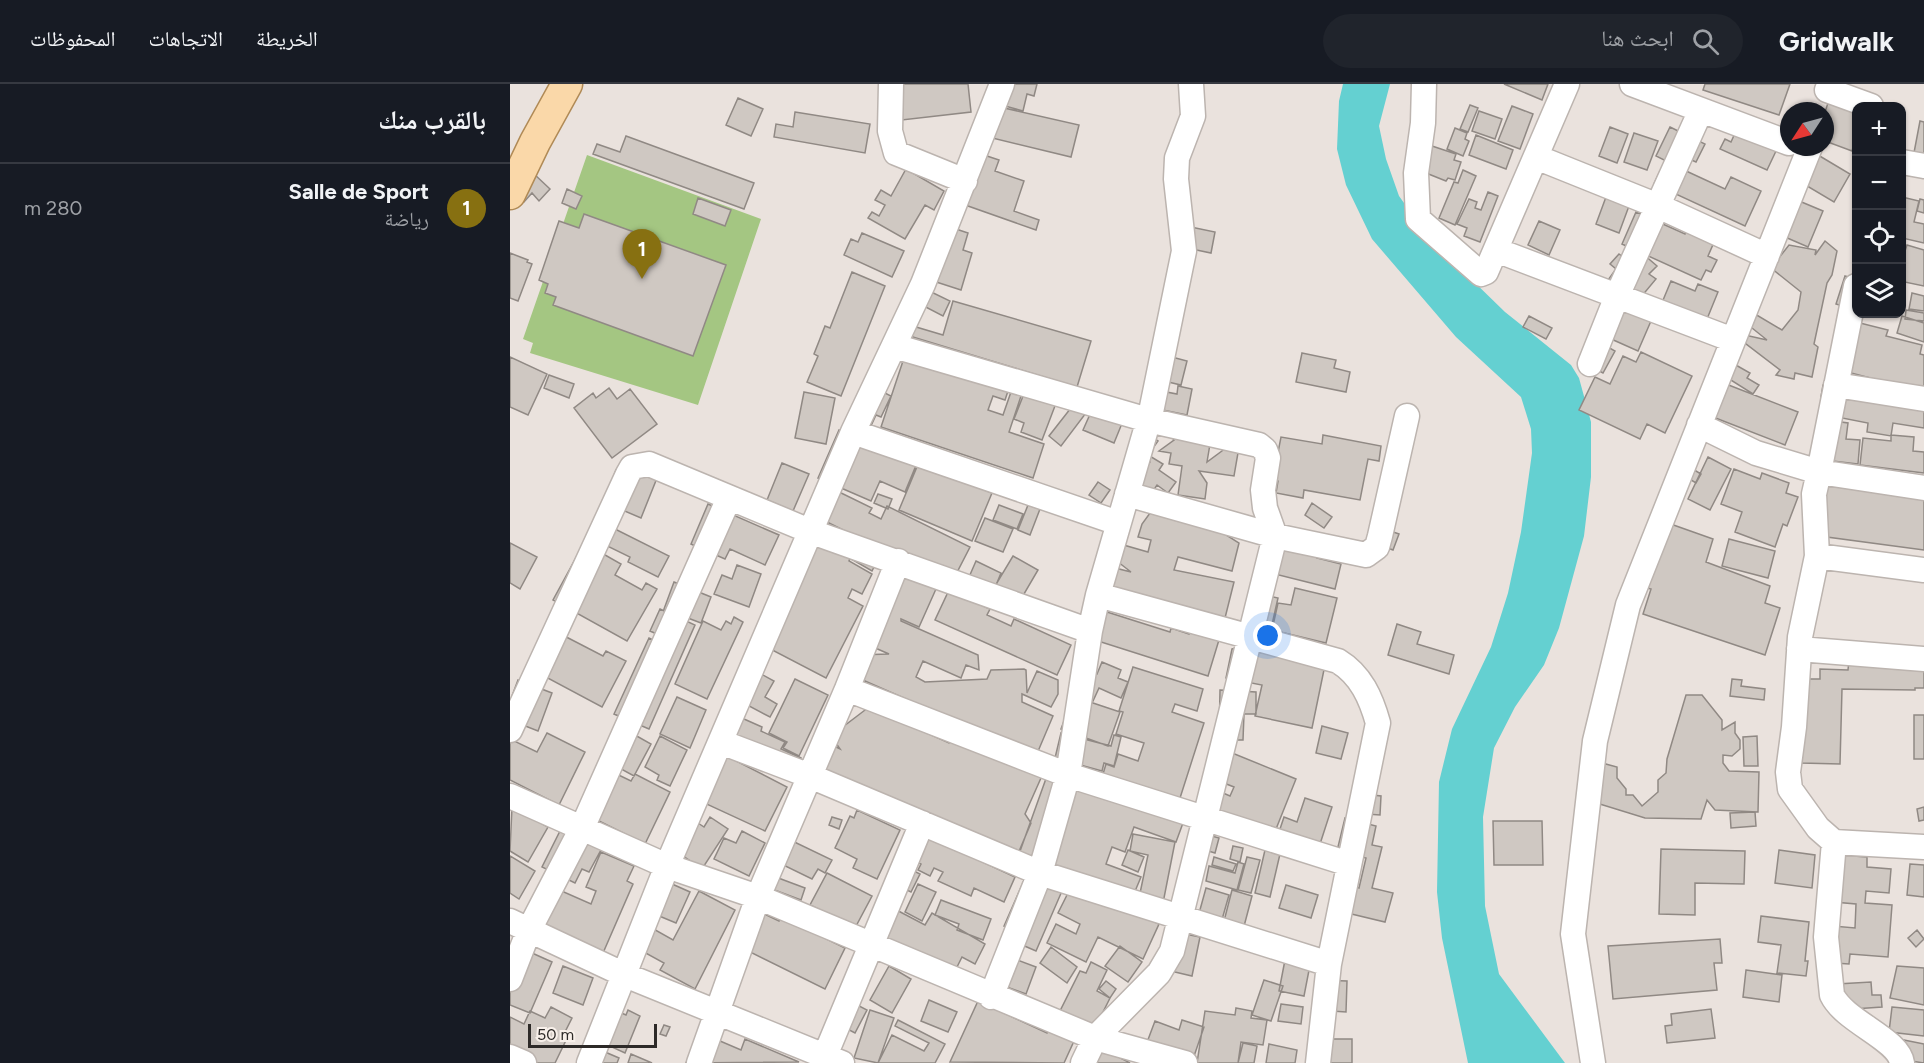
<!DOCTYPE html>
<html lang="ar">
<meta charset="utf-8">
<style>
:root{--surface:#171b24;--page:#20242c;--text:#f1f3f6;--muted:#9ea1a6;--line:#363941;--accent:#877011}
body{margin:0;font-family:Figtree,"Noto Naskh Arabic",sans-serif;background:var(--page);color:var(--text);direction:rtl}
.controls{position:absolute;right:18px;top:18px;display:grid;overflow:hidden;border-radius:12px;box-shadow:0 2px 4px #0004}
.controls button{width:54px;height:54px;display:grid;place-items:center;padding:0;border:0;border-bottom:2px solid var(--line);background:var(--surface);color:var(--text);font:30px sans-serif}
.compass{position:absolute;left:1270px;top:18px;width:54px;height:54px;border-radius:50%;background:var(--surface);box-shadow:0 2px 4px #0004;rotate:234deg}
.scale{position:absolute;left:18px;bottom:15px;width:129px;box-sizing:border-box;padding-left:6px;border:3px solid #2d2a28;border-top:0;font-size:16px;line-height:21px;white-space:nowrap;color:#2d2a28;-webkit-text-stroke:4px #f8f0ea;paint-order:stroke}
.you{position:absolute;left:758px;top:552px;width:21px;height:21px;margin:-15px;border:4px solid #fff;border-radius:50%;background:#1a73e8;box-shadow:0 0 0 9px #1a73e833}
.badge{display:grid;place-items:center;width:39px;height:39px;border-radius:50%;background:var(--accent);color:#fff;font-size:20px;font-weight:700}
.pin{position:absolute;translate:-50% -50px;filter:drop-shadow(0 2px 3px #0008)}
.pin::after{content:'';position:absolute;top:32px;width:21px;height:18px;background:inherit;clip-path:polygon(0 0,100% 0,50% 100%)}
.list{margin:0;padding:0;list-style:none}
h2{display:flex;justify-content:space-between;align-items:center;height:78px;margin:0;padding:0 24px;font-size:26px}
h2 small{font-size:20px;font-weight:400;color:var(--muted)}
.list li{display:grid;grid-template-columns:39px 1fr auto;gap:18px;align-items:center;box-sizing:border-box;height:90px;padding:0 24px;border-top:2px solid var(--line)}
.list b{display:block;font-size:22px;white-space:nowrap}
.list p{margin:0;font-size:20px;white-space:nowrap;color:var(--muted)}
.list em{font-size:20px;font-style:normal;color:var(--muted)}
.icon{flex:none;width:33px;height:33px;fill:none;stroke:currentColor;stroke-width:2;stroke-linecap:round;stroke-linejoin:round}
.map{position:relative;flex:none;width:1414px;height:979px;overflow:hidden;direction:ltr}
header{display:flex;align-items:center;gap:36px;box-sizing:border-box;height:84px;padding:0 30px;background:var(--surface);border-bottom:2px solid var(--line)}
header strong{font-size:28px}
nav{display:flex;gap:33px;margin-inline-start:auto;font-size:21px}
.search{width:420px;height:54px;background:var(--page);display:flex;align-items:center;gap:15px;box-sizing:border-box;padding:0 21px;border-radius:33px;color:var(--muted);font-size:22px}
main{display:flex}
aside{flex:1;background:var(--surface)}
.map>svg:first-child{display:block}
.green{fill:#a4c682}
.water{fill:#64d0d1}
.building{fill:#cfc8c2;stroke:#908984;stroke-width:1.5}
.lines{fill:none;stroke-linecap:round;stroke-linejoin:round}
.minor-casing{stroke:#bcb4af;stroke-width:27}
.major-casing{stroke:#b08a56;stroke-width:33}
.minor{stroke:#fff;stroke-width:24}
.major{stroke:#fad8a9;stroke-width:30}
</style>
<header>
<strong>Gridwalk</strong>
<div class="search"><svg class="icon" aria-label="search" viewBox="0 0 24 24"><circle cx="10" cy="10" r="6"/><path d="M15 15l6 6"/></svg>ابحث هنا</div>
<nav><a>الخريطة</a><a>الاتجاهات</a><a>المحفوظات</a></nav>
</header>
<main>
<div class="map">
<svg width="1414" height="979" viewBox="0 0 1414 979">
<rect width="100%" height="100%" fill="#eae2dd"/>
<!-- green -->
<path class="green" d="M77,71L251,135L188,321L20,269L23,259L13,255Z"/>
<!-- water -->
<path class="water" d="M833,0H880L869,42L876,75L889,112L920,155L995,228L1061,281L1069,294L1081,338V393L1074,452L1049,544L1034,581L1005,623L984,664L973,733L975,822L989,890L1055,979H958L932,854L927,808L929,698L942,645L981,563L998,509L1011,448L1022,369L1021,345L1011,313L946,253L862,155L836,101L827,65L829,17Z"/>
<!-- building -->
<path class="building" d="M379,0H458L461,28L383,37Z
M489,0H527L524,12L517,10L513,27L495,22Z
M994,0H1038L1032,16Z
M1195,0H1280L1269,31L1193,6Z
M228,14L253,25L241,52L216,41Z
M1318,19L1346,29V54L1342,67L1315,57V28Z
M481,21L569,41L561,73L474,52Z
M960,21L968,24L958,48L950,45Z
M1002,22L1023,30L1010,65L988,57Z
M969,27L992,35L985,55L962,47Z
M285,28L360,40L355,69L264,53L266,40L283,43Z
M1410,37L1414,38V76L1403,74Z
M1100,43L1118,50L1107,79L1089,72Z
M1160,43L1195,60L1186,78L1177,74L1172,85L1146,72Z
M945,44L957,49L955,55L959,57L953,72L937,65Z
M1226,47L1267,65L1257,86L1210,65L1215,55L1221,58Z
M1124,49L1148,57L1137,86L1114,78Z
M966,51L1003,66L996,85L959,71Z
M116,52L244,99L234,125L83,70L87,60L110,68Z
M919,61L946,70L944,76L951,78L945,96L938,94L936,97L911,87Z
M465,68L489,76L485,87L514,97L504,127L529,136L526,146L441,116Z
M1308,71L1340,90L1324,118L1292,99Z
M1161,80L1215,105L1221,93L1251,107L1235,142L1144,100L1150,87L1156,90Z
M396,85L434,107L424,126L415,121L395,155L358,134L362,128L369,132L375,121L365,116L371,106L381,112Z
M953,86L966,92L945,141L929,134L944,98L948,99Z
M23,89L40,105L29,117L22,109L14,118L5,109Z
M57,105L72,112L66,125L52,119Z
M978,108L988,112L970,158L954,152L957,144L947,140L959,115L967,118L965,124L971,126Z
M1096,113L1119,122L1109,149L1086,140Z
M1392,113L1409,117L1404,138L1414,140V159L1392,154Z
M188,114L221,126L215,142L183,130Z
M1282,114L1313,127L1298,163L1275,153Z
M1410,115L1414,116V129L1407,127Z
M1126,128L1175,150L1178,143L1205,156L1198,172L1207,176L1201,188L1196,186L1191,196L1112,160Z
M74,130L216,181L183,272L43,221L46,213L35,209L38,200L29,196L49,137L69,144Z
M1029,137L1050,146L1039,171L1018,161Z
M434,141L458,149L453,166L462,169L451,206L417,195Z
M676,142L705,148L701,169L672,163Z
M352,149L394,167L382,193L334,171L341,155L348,158Z
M1315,157L1327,167L1322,191L1317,199L1304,260L1308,263L1302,293L1285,289L1284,295L1266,291L1270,286L1231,256L1235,251L1257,256L1237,240L1245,230L1272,246L1288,226L1291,208L1261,184L1279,161L1306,166L1305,171Z
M1397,161L1414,166V202L1395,198L1392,203V169L1394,170Z
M0,169L18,176L17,178L22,180L8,217L0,214Z
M1109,170L1124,181L1133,170L1147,182L1139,190L1146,195L1126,219L1098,196L1106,185L1100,180Z
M342,188L375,202L331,312L297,298L308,272L304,270L315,242L320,244Z
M1335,192L1346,195V226L1326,220Z
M1161,197L1185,207L1188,200L1208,208L1197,235L1144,230L1128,267L1081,246L1091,223L1112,232L1117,219L1151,221Z
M411,203L440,217L433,232L404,217Z
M1402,209L1414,212V227L1399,225Z
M443,217L581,257L567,303L393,250L396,240L433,251Z
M1396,226L1414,229V237L1395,235Z
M1019,232L1042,244L1036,255L1013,243Z
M1392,232L1414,239V258L1387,249Z
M1334,235L1378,246L1376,252L1412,261L1410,270L1414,271V308L1322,284Z
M1080,253L1105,267L1093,289L1078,281Z
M398,262L501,298L495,316L483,312L478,326L493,331L502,305L512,309L499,348L534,360L523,394L371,343Z
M643,268L677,277L671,301L637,293Z
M1131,268L1182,292L1155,349L1137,340L1130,355L1069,326L1085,293L1100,300L1113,272L1126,278Z
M792,269L826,276L824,284L840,288L836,308L786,298Z
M0,273L37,290L18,331L0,323Z
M1224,280L1240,289L1237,294L1249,301L1243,310L1216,293Z
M39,291L64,300L59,314L34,304Z
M357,300L381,312L371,333L366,331L360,344L341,335Z
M1216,300L1288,328L1275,361L1203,333Z
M1313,301L1414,319V344L1383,339L1381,352L1357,348L1358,339L1332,334L1335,317L1311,313Z
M517,302L548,314L532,356L511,348L514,339L504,335Z
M668,302L682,305L677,331L633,322L636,304L667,310Z
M99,304L107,315L120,305L147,340L102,374L64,324L83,309L86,314Z
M294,308L325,314L316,360L285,354Z
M585,319L615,332L604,359L573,346Z
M564,320L576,329L551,362L539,352Z
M1309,335L1338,339L1336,355L1350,356L1348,380L1305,375Z
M654,343L701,354L697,378L720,361L729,363L724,392L689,387L697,399L695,415L668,411L672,382L659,380L661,369L649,367L664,356Z
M329,346L407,379L395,408L370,397L361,417L308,394Z
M631,346L648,357L638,371L653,380L649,386L666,398L658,409L647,401L641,410L621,396L633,389L640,378L623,366Z
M813,351L871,362L869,377L858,375L850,416L794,406L793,414L766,409L768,397L756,395L764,389L771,353L812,360Z
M1381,351L1404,353L1403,367L1414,368V389L1350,381L1353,354L1381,357Z
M1198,373L1221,385L1200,426L1178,415Z
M409,378L482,409L462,457L389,426Z
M272,379L299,390L283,427L257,416Z
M1181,384L1191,390L1186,399L1176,393Z
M1224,385L1250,395L1252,389L1279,399L1276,409L1288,413L1277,442L1273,440L1265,463L1225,448L1232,428L1211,420Z
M106,386L116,390L149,389L131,434L103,422L98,407Z
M1305,388L1414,400V466L1302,451Z
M588,398L600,406L591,419L579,411Z
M325,406L362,424L359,429L371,435L377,422L460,463L441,500L297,428Z
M368,410L382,415L378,425L364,419Z
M802,419L822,433L814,444L795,431Z
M198,420L269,451L255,481L220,465L215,475L181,460Z
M489,421L513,430L507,445L483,436Z
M518,421L530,425L520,451L508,446Z
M640,429L699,440L729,459L722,487L668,473L664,486L724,498L715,534L592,500L597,482L621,488L599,471L603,458L638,468L641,456L628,453L632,440Z
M475,434L503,445L493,468L465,457Z
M1155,438L1203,455L1196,478L1260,502L1255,519L1270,524L1255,571L1133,530L1141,505L1133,503Z
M95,440L159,472L148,493L118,478L120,473L87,457Z
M869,443L889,450L883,466L864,459Z
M292,449L340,474L339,477L362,490L352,510L342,505L338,514L353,522L316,594L245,557Z
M757,453L809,467L807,474L831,480L825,505L749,486Z
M1219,455L1265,467L1258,494L1212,482Z
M0,459L27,473L10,505L0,499Z
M74,459L111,480L105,491L132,506L136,499L147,505L117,557L43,516Z
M348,467L367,477L362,487L343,476Z
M503,472L528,486L507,522L482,507Z
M466,477L491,489L482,511L456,500Z
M227,481L251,490L239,523L204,510L212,491L222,495Z
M378,485L426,505L409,543L391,535V537L468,571L469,586L456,581L451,594L413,577L406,593L415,598L477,595L481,586L514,585L516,586L517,609L527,587L548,596V610L541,623L512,610V618L543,632L526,672L339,590L347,571L379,570L347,556Z
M164,498L201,513L191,539L154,525Z
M785,504L827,514L816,559L762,546L768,519L781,521Z
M439,506L480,525L477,531L501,542L504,535L561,561L547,591L425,536Z
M741,508L768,514L761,545L734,539Z
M150,525L185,541L139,645L104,630L139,554L160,564L163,557L140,547Z
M597,528L660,548L661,544L679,550L682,537L712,546L698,592L588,557Z
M224,533L233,538L197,615L165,600L193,537L211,546L216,537L221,540Z
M887,540L911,548L907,560L944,571L939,590L878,571Z
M37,543L93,572L96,567L116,577L92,623L17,583Z
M745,561L816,576L802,644L745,632L752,601L716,594L722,565Z
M1339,576L1414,578V604H1405V606L1332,605L1330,680L1291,679L1292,595H1310V585L1338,586Z
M592,578L611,586L608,594L618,598L611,614L589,604L583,617L568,611L579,586L587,590Z
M623,583L693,605L687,627L665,620L662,628L694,639L670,714L593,690L596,680L604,683L608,670L628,677L634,659L606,650L613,628L609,627Z
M240,584L264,597L255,613L267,620L260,633L224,614Z
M285,595L318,611L289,672L273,664L277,658L259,649Z
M1222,595L1232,596L1231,602L1255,605L1254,616L1220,612Z
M8,596L42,609L28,647L0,636L11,615L2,612Z
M710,606L746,608V630H734L733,656H709Z
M1176,611H1192L1212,636V646L1225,638V649L1230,656V665L1222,672L1213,671V679L1219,687L1249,688L1248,728L1205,726L1197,716L1191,735L1135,734L1080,717L1092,679L1107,683V694L1116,705V711H1123L1132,722L1148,708V696L1156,689L1157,675Z
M167,613L196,626L180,664L150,650Z
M574,616L610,628L598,662L551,645L558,626Z
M359,623L439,659L451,650L527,690L531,694L515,730L521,739L507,772L291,683L313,657L330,665L321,652Z
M225,631L252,643L251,647L275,658L271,665L291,674L286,687L215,655Z
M1404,631H1414V675H1404Z
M109,642L141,660L124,692L91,674Z
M812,642L838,649L831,675L806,669Z
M37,649L75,668L49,721L0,696V655L27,668Z
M551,649L601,662L604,651L611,653L604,682L594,679L592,687L545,674Z
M150,652L177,666L160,702L147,696L149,691L135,683Z
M1247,652L1248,682H1234L1233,653Z
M705,662L786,695L764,750L692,720L699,703L720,712L724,703L696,692Z
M201,664L277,703L255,747L177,711Z
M90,682L121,697L125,690L160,708L135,760L69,727Z
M538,689L673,739L666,758L624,743L615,768L602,763L596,780L631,793L623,812L509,770Z
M844,709L871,712L870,731L842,729Z
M795,714L822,723L810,760L764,763L774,733L787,738Z
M2,723L38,743L18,778L0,767Z
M1414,723V736L1409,737L1407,725Z
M347,726L390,746L367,795L343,784L347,775L325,764L340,732L344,734Z
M1245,728L1246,742L1221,744L1220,729Z
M176,731L194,743L200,733L218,745L192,785L166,767Z
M322,733L332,736L329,745L319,741Z
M835,734L866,742L862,761L872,763L862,804L883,809L875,838L829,827L846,803L849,804L856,774L827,767Z
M983,737H1032L1033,781H984Z
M52,743L92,764L79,788L72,785L65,799L32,783Z
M402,745L505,793L494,818L464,804L461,812L428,797L433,788L424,784L420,792L408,786L411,780L390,770Z
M232,747L255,759L239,792L204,775L214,754L226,759Z
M623,750L665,758L653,819L629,814L638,771L620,767Z
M698,751L709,754L705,769L695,766Z
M274,753L322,776L315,789L308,785L302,795L263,776Z
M723,762L733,764L730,778L720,775Z
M1151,765L1235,767L1234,800L1185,799V831L1149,830Z
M618,766L634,773L628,788L612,781Z
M755,766L770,770L760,813L745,809Z
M1269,766L1305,771L1302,804L1265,799Z
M91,768L124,782L117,797L123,800L93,869L22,837L38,801L81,820L86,807L76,803Z
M1316,770L1357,773V783L1381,785L1379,809L1356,807L1355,819L1382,821L1378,873L1340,870L1339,880L1309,878L1312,841L1345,844L1346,820L1312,817Z
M0,772L25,787L9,815L0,809Z
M704,773L726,780L723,787L702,781Z
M737,773L750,776L741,809L728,806Z
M386,778L410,790L401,808L378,797Z
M728,778L734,780L727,806L696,797L699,782L725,789Z
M1400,780L1414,781V813L1397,811Z
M317,789L362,812L345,844L300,821Z
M144,792L180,808L166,839L130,824Z
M263,792L295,804L291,816L259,804Z
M516,792L552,807L526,867L510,860L514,851L494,842Z
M408,800L426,808L412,837L395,828Z
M776,801L808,811L801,834L769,824Z
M696,804L719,811L711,839L688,833Z
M560,805L596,814L649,840L633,875L588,853L576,878L537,859L546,840L566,850L570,840L548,829Z
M722,806L742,812L733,846L713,841Z
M189,807L225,826L185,905L150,886L154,879L121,861L133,839L163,856Z
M431,816L481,835L473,856L447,846L449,840L425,831Z
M377,821L415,841L422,829L475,860L465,880L452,873L444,889L364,847Z
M248,827L269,837L272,833L335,864L315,905L230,863Z
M1251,832L1299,838L1295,877H1298L1296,892L1267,889L1271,861L1248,858Z
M1407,846L1414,855L1406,863L1398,854Z
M660,847L690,853L682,892L652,885Z
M1210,855L1212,879H1204L1207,906L1103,915L1098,862Z
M610,862L632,878L618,898L595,882Z
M541,863L567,883L557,899L530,879Z
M22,869L42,878L20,929L0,921V875Z
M489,869L526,883L516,910L480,897Z
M775,876L800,881L794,912L769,907Z
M581,878L597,886L587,907L600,914L585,944L550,927L570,887L576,889Z
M53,882L83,894L73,921L43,909Z
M379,882L401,895L382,929L360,916Z
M1387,882L1414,884V921L1380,914Z
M1236,886L1272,891L1269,918L1233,913Z
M754,896L773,902L761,937L742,931Z
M808,896L837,897L836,928L807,926Z
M596,897L606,905L600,914L589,905Z
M1361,898L1362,911H1371L1372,923L1329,926L1327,900Z
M332,913L357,926L345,949L320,936Z
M419,916L447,928L438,948L411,937Z
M468,917L537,949L539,945L564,957L554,979L440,978Z
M771,920L793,923L791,940L768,937Z
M95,922L116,931L118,926L130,932L115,969L80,953Z
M41,923L62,934L55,948L59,950L45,979H24L0,967V933L14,940L20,927L35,934Z
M1382,923L1414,926V952L1379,948Z
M726,924L742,927L741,934L757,936L753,961L731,958L728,979H687L695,927L725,931Z
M1201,925L1205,954L1157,959L1155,942L1162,941L1161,930Z
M360,926L384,934L368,979L344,974Z
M388,936L435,960L425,979H368L382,951L414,967L419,959L385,942Z
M672,936L694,943L682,978L636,961L645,937L669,946Z
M154,941L160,943L156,952L150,950Z
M189,948L231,966L235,955L289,978L176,979Z
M1379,953L1414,960V979L1375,973Z
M802,955H842V979H802Z
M733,959L747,962L744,979H728Z
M584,960L620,979H575Z
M759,960L787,966L785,979H756Z
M81,962L109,974L107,979H74Z
M121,970L142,979H118Z"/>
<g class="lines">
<defs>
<path id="minor" d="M381,0L380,47L386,69L455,97
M914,0L913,39L906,89L908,135L971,190L976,188L1057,0
M1122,0L1279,59
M1317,6L1361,22
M1026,73L1148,122L1257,172
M1392,78L1414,82
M986,166L1223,256
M1346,202L1309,388L1414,404
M384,262L638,336L749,361L755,366L758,374L753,406L755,424L765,452L662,867L649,889L585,954L573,979
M1080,280L1107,212L1191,26
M1326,301L1414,315
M1189,341L1246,369L1309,388L1304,410L1307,472L1290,553L1284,643L1278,688L1280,705L1308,744L1324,758L1414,763
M343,348L608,439
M617,410L765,452L856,471L867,463L870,452L897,332
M1307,472L1414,486
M588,511L828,577C851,591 861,614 868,639L819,880L808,979
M1289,565L1414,575
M337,605L558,691L839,780
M0,646L118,390L122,383L139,380L302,448L580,547
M211,658L300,692L530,789L819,880
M0,712L157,782L248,813L585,954L675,979
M1324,758L1316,853L1322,911C1335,938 1389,955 1392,979
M0,837L115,891L332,979
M0,895L19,846L73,742L219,414
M481,913L530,789L558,691L580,547L588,511L641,328L674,167L666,95L667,74L683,32L681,0
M0,973L14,979
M79,979L157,782L343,348L413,200L492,0
M189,979L248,813L337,605L388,477
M312,979L412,739
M1083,979L1063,850L1085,657L1118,521L1300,63"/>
<path id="major" d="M0,110L25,58L57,0"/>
</defs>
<!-- minor casing -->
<use href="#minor" class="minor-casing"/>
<!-- major casing -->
<use href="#major" class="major-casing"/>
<!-- minor -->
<use href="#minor" class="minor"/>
<!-- major -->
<use href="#major" class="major"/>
</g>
</svg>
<div class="controls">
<button>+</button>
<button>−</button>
<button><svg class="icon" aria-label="locate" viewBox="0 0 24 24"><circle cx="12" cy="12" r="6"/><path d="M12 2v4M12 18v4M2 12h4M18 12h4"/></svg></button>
<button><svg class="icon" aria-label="layers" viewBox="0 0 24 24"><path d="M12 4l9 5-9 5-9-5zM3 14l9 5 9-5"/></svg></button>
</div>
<svg class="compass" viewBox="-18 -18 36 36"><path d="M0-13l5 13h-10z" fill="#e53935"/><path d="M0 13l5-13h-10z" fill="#9ea1a6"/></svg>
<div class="scale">50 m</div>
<div class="you"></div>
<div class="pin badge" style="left:132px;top:195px">1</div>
</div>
<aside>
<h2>بالقرب منك<small></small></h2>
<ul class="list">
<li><span class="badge">1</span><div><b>Salle de Sport</b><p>رياضة</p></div><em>280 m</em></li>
</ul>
</aside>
</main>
